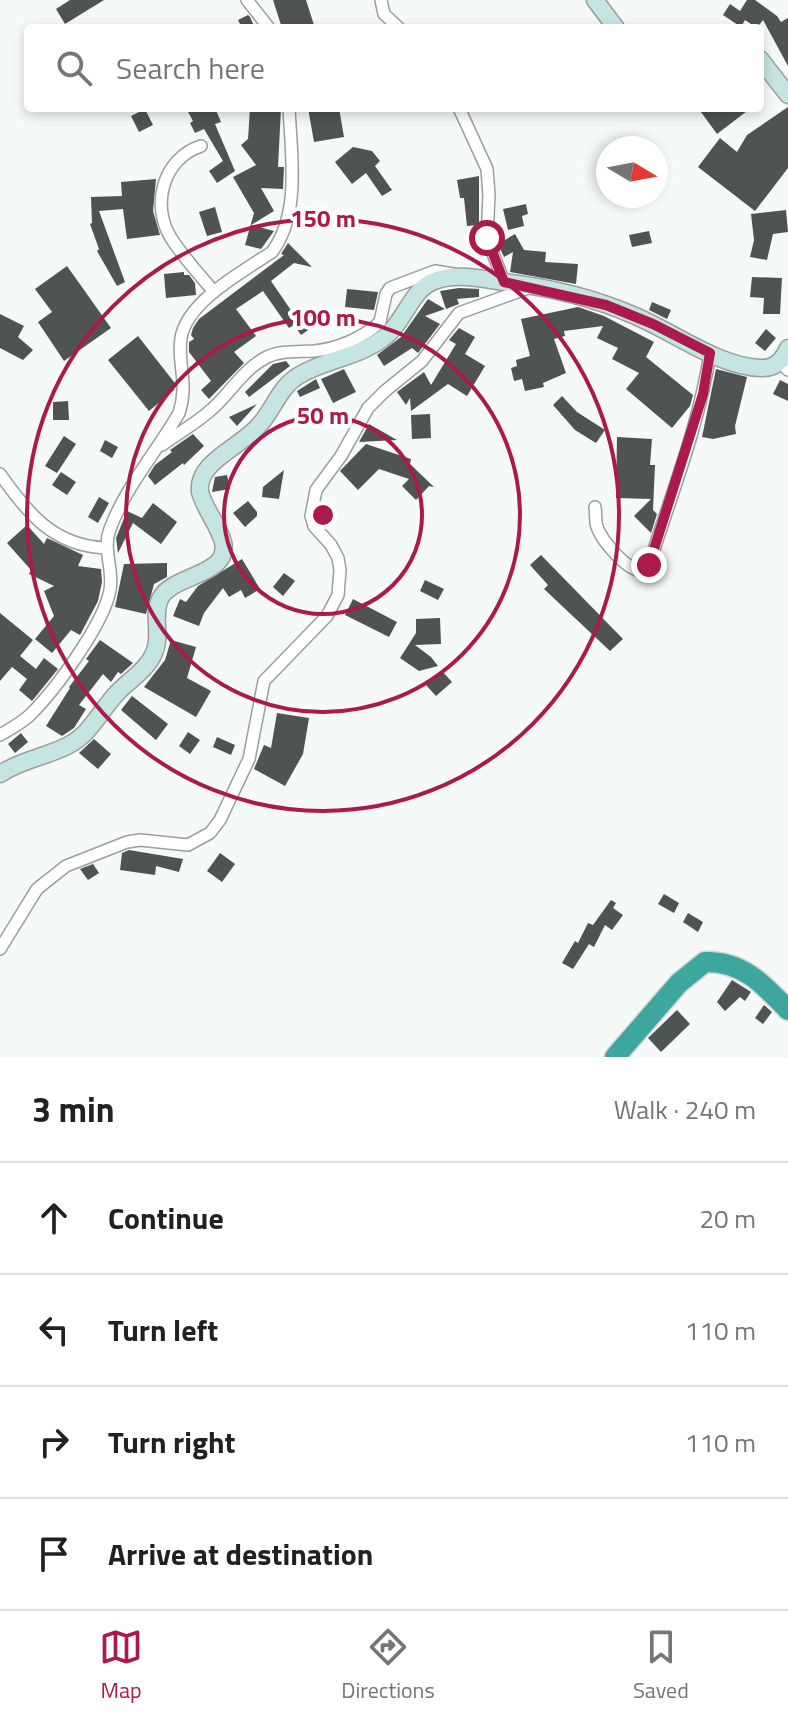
<!DOCTYPE html>
<meta charset="utf-8">
<style>
:root{--surface:#fff;--page:#f6f6f6;--text:#202124;--muted:#757577;--line:#e0e0e0;--accent:#ac1a4d}
body{margin:0;font-family:"Titillium Web",sans-serif;background:var(--page);color:var(--text)}
.compass{position:absolute;left:596px;top:136px;width:72px;height:72px;border-radius:50%;background:var(--surface);box-shadow:0 4px 12px #0003;rotate:100deg}
.stop{position:absolute;width:24px;height:24px;margin:-18px;border:6px solid #ac1a4d;border-radius:50%;background:#fff}
.stop.end{background:#ac1a4d;border-color:#fff;box-shadow:0 2px 8px #0008}
.list{margin:0;padding:0;list-style:none}
h2{display:flex;justify-content:space-between;align-items:center;height:104px;margin:0;padding:0 32px;font-size:34px}
h2 small{font-size:26px;font-weight:400;color:var(--muted)}
.list li{display:grid;grid-template-columns:52px 1fr auto;gap:24px;align-items:center;box-sizing:border-box;height:112px;padding:0 32px;border-top:2px solid var(--line)}
.list b{display:block;font-size:30px;white-space:nowrap}
.list em{font-size:26px;font-style:normal;color:var(--muted)}
.icon{flex:none;width:44px;height:44px;fill:none;stroke:currentColor;stroke-width:2;stroke-linecap:round;stroke-linejoin:round}
.map{position:relative;flex:none;width:788px;height:1057px;overflow:hidden}
.search{position:absolute;background:var(--surface);box-shadow:0 4px 12px #0003;left:24px;right:24px;top:24px;height:88px;display:flex;align-items:center;gap:20px;box-sizing:border-box;padding:0 28px;border-radius:8px;color:var(--muted);font-size:30px}
.sheet{height:552px;background:var(--surface)}
nav{display:flex;justify-content:space-around;align-items:center;box-sizing:border-box;height:112px;border-top:2px solid var(--line);background:var(--surface);font-size:22px;color:var(--muted)}
nav a{display:grid;justify-items:center;gap:4px}
nav .on{color:var(--accent)}
.map>svg:first-child{display:block}
.building{fill:#4f5352}
.lines{fill:none;stroke-linecap:round;stroke-linejoin:round}
.street-casing{stroke:#9a9f9e;stroke-width:14}
.secondary-casing{stroke:#9a9f9e;stroke-width:19}
.highway-casing{stroke:#d5d5d5;stroke-width:23}
.street{stroke:#fff;stroke-width:11}
.secondary{stroke:#c5e5e2;stroke-width:16}
.highway{stroke:#3da79e;stroke-width:20}
.route{stroke:#ac1a4d;stroke-width:10}
.ring{fill:none;stroke:#ac1a4d;stroke-width:4}
.centre{fill:#ac1a4d;stroke:#fff;stroke-width:4}
.ring-label{font-size:24px;text-anchor:middle;font-weight:bold;fill:#ac1a4d;stroke:#fff;stroke-width:8;stroke-linejoin:round;paint-order:stroke}
</style>
<div class="map">
<svg width="788" height="1057" viewBox="0 0 788 1057">
<rect width="100%" height="100%" fill="#f5faf9"/>
<!-- building -->
<path class="building" d="M70,0H104L65,24L56,9Z
M273,0H306L314,25L304,28H282Z
M747,0H755L777,16L781,22L788,18V66L763,20L757,28L745,20L741,27L723,15L730,4L740,11Z
M248,15L250,17L255,28H242L238,20Z
M788,107V168L755,211L698,167L720,138L737,152L747,135Z
M186,108H215L221,122L215,124L235,171L217,183L209,171L223,161L204,129L195,133L190,123L193,121Z
M250,108H281L278,167H284L283,189L261,188L274,211L251,225L274,231L261,249L245,245L254,213L233,177L256,165L241,145L248,139Z
M308,108H339L344,137L314,142Z
M698,108H751L717,134Z
M145,109L153,125L139,132L131,116Z
M353,147L372,151L380,161L375,166L392,190L382,196L366,173L352,184L335,162Z
M479,176V225L467,226L464,198H460L457,180Z
M156,179L153,211L160,235L127,239L123,209L99,211L125,282L117,286L97,251L99,249L90,224L92,223L91,197L122,196L121,182Z
M526,204L528,214L522,216L524,226L508,230L503,209Z
M215,207L222,232L207,236L199,212Z
M786,210L788,232L773,234L767,260L750,257L754,240L751,214Z
M649,231L652,243L632,247L629,235Z
M515,234L524,250L546,252L545,262L578,264L576,284L510,272L513,252L504,257L498,244Z
M288,243L312,267L294,263L271,281L297,319L306,313L314,326L301,335L294,325L289,328L263,291L236,309L256,336L234,352L244,363L209,399L201,390L211,381L189,352V342L194,339L191,335L193,328L199,319L284,255L281,254Z
M67,266L111,328L64,361L38,322L52,312L35,289Z
M184,272V275H189L195,283L196,295L166,298L164,274Z
M752,277L782,278L780,314H763L764,298L750,297Z
M459,288L479,289V297L457,299L459,304L446,309L440,291Z
M347,289L378,292L374,310L345,307Z
M428,299L445,309L425,316L440,324L418,353L412,348L384,366L377,355L401,337Z
M652,302L671,310L667,319L649,310Z
M578,307L604,316L654,342L646,357L693,395L690,406L672,428L626,389L639,373L612,359L618,348L597,338L603,326L564,331L565,336L554,339L566,373L543,383L544,387L525,391L522,379L514,381L511,368L517,366L516,360L530,356L521,319Z
M0,314L24,326L18,337L33,350L23,360L0,348Z
M459,328L475,337L465,354L485,366L467,396L448,384L411,411L410,398L406,405L397,392L424,372L431,385L456,344L449,340Z
M766,329L776,338L765,351L755,343Z
M138,336L174,382V390L149,411L108,360Z
M286,361L290,366L249,397L245,392L273,364Z
M344,369L356,392L333,403L321,379Z
M716,369L747,377L735,426L736,434L713,439L702,437Z
M316,379L320,388L300,397L297,391Z
M780,380L788,384V401L773,394Z
M562,396L577,412L605,430L596,443L575,430L553,405Z
M68,401L69,420H53V402Z
M257,404L237,426L229,417Z
M430,414L431,438L412,439L411,415Z
M369,424L397,440L359,442Z
M193,434L204,446L184,465L183,463L155,485L148,476L155,465L172,452L170,450Z
M64,436L76,444L57,473L45,466Z
M617,437L652,439L650,465H655L653,510L657,514L651,533L634,516L651,499L616,498Z
M105,440L118,447L112,458L100,451Z
M366,444L411,459L410,464L434,487L429,486L416,500L402,486L409,479L379,469L358,490L340,471Z
M284,470L279,499L262,497L263,487Z
M61,472L76,482L67,495L52,485Z
M227,475L230,489L212,492L215,477Z
M99,497L109,503L98,523L88,517Z
M248,501L257,512V516L245,527L233,513Z
M153,503L177,522L161,544L133,523L118,553L116,538L127,511L142,518Z
M27,525L44,544L47,538L83,555L78,566L101,569L102,582L98,601L80,635L71,630L52,653L35,639L54,616L44,591L54,586L29,574L31,570L7,543Z
M541,555L623,639L610,651L544,589L548,585L530,565Z
M242,559L260,589L245,598L241,590L229,597L223,588L204,613L199,626L173,616L180,599L186,602L198,586Z
M167,563V577L154,584L146,614L115,607L124,564Z
M284,573L295,581L283,596L273,587Z
M425,580L444,589L438,600L420,591Z
M353,599L397,622L389,637L345,615Z
M0,613L33,640L20,656L36,669L44,658L58,669L32,701L19,690L27,679L12,667L0,681Z
M440,618L441,644L415,645L431,657L438,666L419,671L400,658L416,633V619Z
M100,640L133,663L121,674L118,672L111,682L103,674L79,705L86,709L74,728L62,736L46,726L70,688L69,687L89,661L86,659Z
M171,640L196,647L187,678L211,691L196,717L144,687L165,660Z
M442,671L452,682L436,696L426,685Z
M132,696L168,724L156,740L121,710Z
M277,713L309,718L303,754L285,786L254,769L264,745L271,748Z
M188,732L200,740L190,754L179,746Z
M21,733L28,742L15,753L8,744Z
M217,737L235,745L231,755L213,747Z
M94,739L111,754L98,769L79,753Z
M129,850L183,859L179,872L156,866L155,875L120,870L122,853Z
M220,853L235,864L222,882L207,871Z
M93,864L99,873L88,880L80,869Z
M664,894L679,903L674,913L658,904Z
M611,900L616,903L613,908L623,915L612,930L605,925L594,947L589,944L573,969L562,963L575,941L578,943L588,923L593,925Z
M688,913L703,922L698,932L683,922Z
M732,980L751,992L745,1001L740,997L725,1011L717,1002Z
M764,1005L772,1012L763,1024L755,1018Z
M677,1010L690,1024L661,1052L648,1038Z"/>
<g class="lines">
<defs>
<path id="street" d="M247,0L269,28
M381,0L384,14L399,28
M459,108L487,169L489,195L487,238L504,282
M201,146C164,158 150,204 171,238C183,257 200,275 214,292
M787,359L780,362L788,370
M162,445C178,433 197,423 212,409C230,393 243,370 265,358C279,350 298,352 314,351C337,349 363,338 380,322L386,294L390,288L435,271L453,274
M0,474C28,514 54,546 106,548
M595,507C596,513 595,521 597,527C602,541 628,572 643,571L649,565C671,495 699,426 710,353
M0,735C10,729 22,723 31,714C55,690 104,624 110,590C114,569 102,550 110,529C125,488 157,451 179,413C189,382 177,365 181,338C187,301 244,271 272,252C301,213 291,154 289,108
M0,949L37,889L66,866L127,842L140,840L188,845L210,833L220,820L249,759L264,681L327,616L338,595L340,570L338,558L331,545L314,526L311,516L316,490L341,456L368,408L385,391L422,361L459,313L531,287"/>
<path id="secondary" d="M595,0L616,28
M760,59L788,95
M0,774C21,760 45,757 67,746C90,735 100,711 117,693C129,680 147,670 154,653C162,636 152,617 160,599C172,574 231,576 223,542C218,524 205,510 200,492C196,461 244,446 261,423C274,408 280,387 298,376C325,359 359,358 386,336C404,322 411,291 432,282C454,272 482,279 504,282C547,287 594,298 633,315C672,331 719,367 761,368C775,369 783,360 788,348"/>
<path id="highway" d="M615,1057L679,983L705,962C743,961 764,985 788,1010"/>
</defs>
<!-- street casing -->
<use href="#street" class="street-casing"/>
<!-- secondary casing -->
<use href="#secondary" class="secondary-casing"/>
<!-- highway casing -->
<use href="#highway" class="highway-casing"/>
<!-- street -->
<use href="#street" class="street"/>
<!-- secondary -->
<use href="#secondary" class="secondary"/>
<!-- highway -->
<use href="#highway" class="highway"/>
</g>
<g class="lines">
<!-- route -->
<path class="route" d="M487,238L504,282L606,305L653,324L710,353L703,394L649,565"/>
</g>
<!-- distance rings -->
<g class="ring">
<circle cx="323" cy="515" r="99"/>
<circle cx="323" cy="515" r="197"/>
<circle cx="323" cy="515" r="296"/>
</g>
<circle cx="323" cy="515" r="12" class="centre"/>
<g class="ring-label">
<text x="323" y="227">150 m</text>
<text x="323" y="326">100 m</text>
<text x="323" y="424">50 m</text>
</g>
</svg>
<svg class="compass" viewBox="-18 -18 36 36"><path d="M0-13l5 13h-10z" fill="#e53935"/><path d="M0 13l5-13h-10z" fill="#757577"/></svg>
<div class="stop" style="left:487px;top:238px"></div>
<div class="stop end" style="left:649px;top:565px"></div>
<div class="search"><svg class="icon" aria-label="search" viewBox="0 0 24 24"><circle cx="10" cy="10" r="6"/><path d="M15 15l6 6"/></svg>Search here</div>
</div>
<section class="sheet">
<h2>3 min<small>Walk · 240 m</small></h2>
<ul class="list">
<li><svg class="icon" aria-label="ahead" viewBox="0 0 24 24"><path d="M12 20V5M6 11l6-6 6 6"/></svg><div><b>Continue</b></div><em>20 m</em></li>
<li><svg class="icon" aria-label="left" viewBox="0 0 24 24"><path d="M17 20v-9H6M10 6l-5 5 5 5"/></svg><div><b>Turn left</b></div><em>110 m</em></li>
<li><svg class="icon" aria-label="right" viewBox="0 0 24 24"><path d="M7 20v-9h11M14 6l5 5-5 5"/></svg><div><b>Turn right</b></div><em>110 m</em></li>
<li><svg class="icon" aria-label="arrive" viewBox="0 0 24 24"><path d="M6 21V4h12l-3 4 3 4H6"/></svg><div><b>Arrive at destination</b></div></li>
</ul>
</section>
<nav>
<a class="on"><svg class="icon" aria-label="map" viewBox="0 0 24 24"><path d="M3 6l6-2 6 2 6-2v14l-6 2-6-2-6 2zM9 4v14M15 6v14"/></svg>Map</a>
<a><svg class="icon" aria-label="directions" viewBox="0 0 24 24"><path d="M12 3l9 9-9 9-9-9zM9 14v-3h6M13 9l2 2-2 2"/></svg>Directions</a>
<a><svg class="icon" aria-label="saved" viewBox="0 0 24 24"><path d="M7 4h10v16l-5-4-5 4z"/></svg>Saved</a>
</nav>
